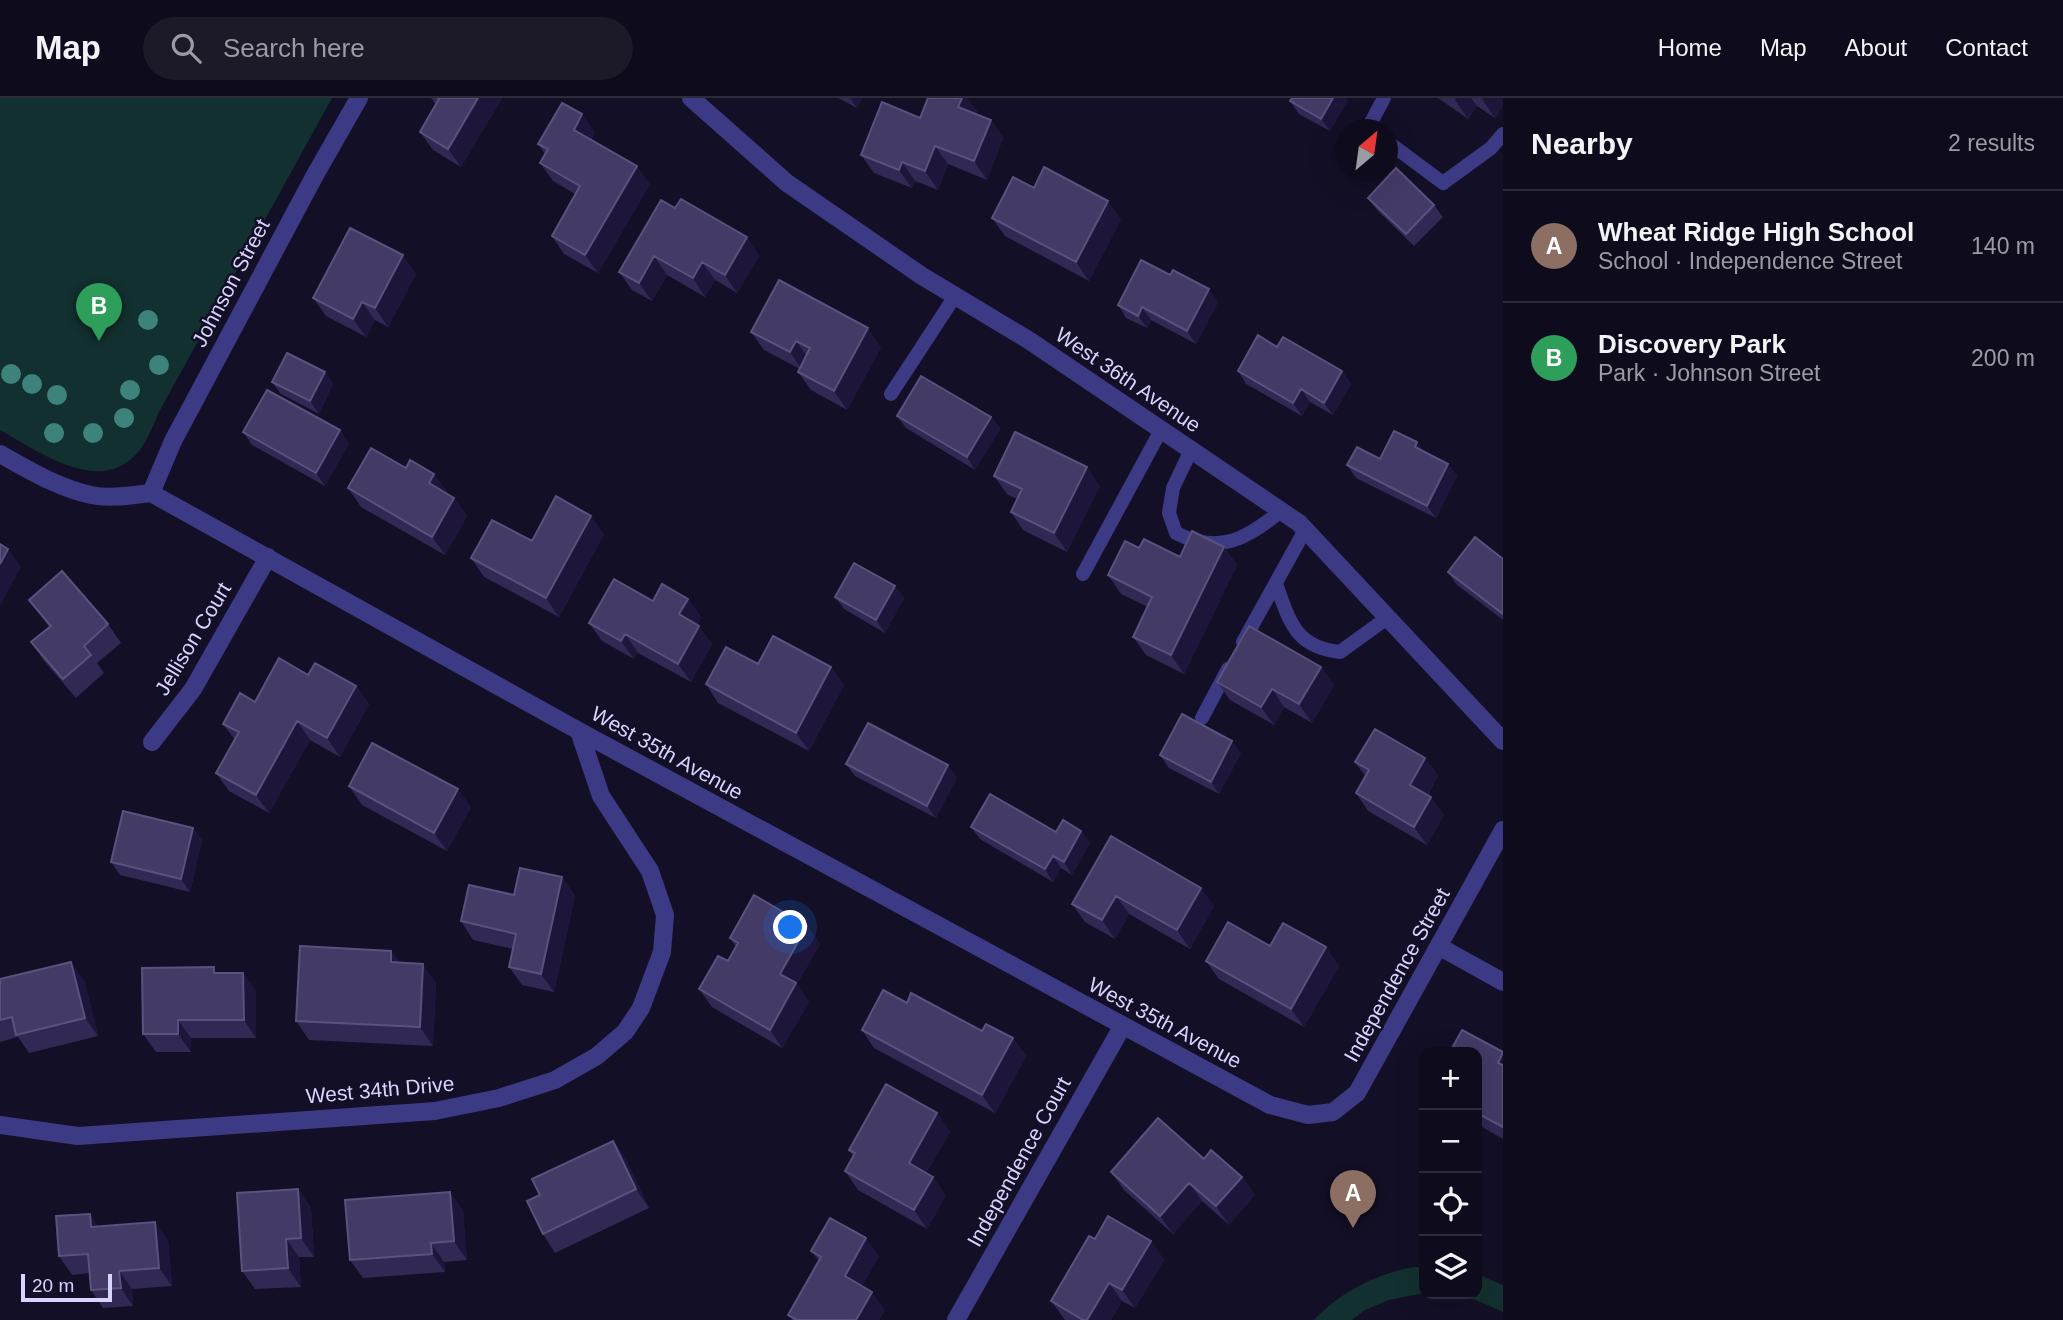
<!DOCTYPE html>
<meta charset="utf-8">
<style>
:root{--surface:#0e0b1c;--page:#1c1929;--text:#f1f3f6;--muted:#9b9ba3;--line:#2e2b3b;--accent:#00e5ff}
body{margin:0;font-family:Helvetica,sans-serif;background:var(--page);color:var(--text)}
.controls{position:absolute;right:21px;bottom:21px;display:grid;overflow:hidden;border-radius:14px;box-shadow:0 7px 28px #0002}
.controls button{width:63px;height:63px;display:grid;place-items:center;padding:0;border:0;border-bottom:2px solid var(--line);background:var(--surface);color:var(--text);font:35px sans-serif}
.compass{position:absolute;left:1335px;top:21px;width:63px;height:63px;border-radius:50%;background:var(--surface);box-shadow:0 7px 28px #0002;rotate:29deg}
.scale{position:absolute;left:21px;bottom:18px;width:91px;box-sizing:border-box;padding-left:7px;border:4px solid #d9d4ff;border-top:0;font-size:19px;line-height:24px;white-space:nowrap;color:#d9d4ff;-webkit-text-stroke:5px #130f26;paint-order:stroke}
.you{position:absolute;left:791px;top:830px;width:24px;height:24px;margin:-18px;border:5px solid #fff;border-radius:50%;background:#1a73e8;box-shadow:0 0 0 10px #1a73e833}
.badge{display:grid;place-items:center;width:46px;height:46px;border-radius:50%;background:var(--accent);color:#fff;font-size:23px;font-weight:700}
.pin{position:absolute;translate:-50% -58px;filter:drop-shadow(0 2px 4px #0008)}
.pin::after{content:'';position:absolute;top:37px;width:24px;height:21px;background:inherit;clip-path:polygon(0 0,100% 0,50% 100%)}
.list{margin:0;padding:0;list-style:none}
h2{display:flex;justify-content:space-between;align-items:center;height:91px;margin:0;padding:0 28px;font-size:30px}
h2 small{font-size:23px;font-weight:400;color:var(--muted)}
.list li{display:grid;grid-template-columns:46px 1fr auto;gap:21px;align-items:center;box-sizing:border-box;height:112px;padding:0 28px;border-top:2px solid var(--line)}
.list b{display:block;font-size:26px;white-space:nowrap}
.list p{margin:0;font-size:23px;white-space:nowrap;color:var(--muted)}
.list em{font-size:23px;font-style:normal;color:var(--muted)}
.icon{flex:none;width:38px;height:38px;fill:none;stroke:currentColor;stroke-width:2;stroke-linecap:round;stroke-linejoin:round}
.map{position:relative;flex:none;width:1503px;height:1222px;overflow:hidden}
header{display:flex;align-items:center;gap:42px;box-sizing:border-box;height:98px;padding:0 35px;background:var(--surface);border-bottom:2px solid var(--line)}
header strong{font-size:33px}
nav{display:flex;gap:38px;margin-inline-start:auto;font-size:24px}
.search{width:490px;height:63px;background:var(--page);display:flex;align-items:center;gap:18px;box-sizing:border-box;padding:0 24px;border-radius:38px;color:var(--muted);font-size:26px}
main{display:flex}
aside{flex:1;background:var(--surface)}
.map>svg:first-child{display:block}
.green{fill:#12302f}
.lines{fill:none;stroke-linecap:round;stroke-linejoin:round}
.service{stroke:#3d3a85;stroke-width:14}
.minor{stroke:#3d3a85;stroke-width:18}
.tree{fill:#3d827b}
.wall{fill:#312854}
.shaded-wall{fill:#1d163a}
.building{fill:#433a66;stroke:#5a527e;stroke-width:2}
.labels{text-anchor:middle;stroke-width:5;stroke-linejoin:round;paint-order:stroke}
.street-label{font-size:21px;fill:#d9d4ff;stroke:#130f26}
</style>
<header>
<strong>Map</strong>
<div class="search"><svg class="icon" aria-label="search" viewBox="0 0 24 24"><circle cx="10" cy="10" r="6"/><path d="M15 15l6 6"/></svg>Search here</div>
<nav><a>Home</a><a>Map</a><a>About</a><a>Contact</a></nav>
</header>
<main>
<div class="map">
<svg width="1503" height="1222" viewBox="0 0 1503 1222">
<rect width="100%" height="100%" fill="#130f26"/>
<!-- green -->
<path class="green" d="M0,0H332L159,314C153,327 148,342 139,353C101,400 38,353 0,332Z
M1413,1169H1424V1195L1389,1202L1365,1212L1352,1222H1314C1342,1193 1374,1177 1413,1169Z
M1477,1176L1503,1187V1214L1478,1203L1454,1196H1477Z"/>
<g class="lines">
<!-- service -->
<path class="service" d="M1371,32L1368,30L1384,0
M1388,44L1443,85L1491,50L1503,36
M891,296L955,198
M1191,352L1173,390L1169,415L1176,435C1219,457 1246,441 1281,413
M1083,476L1161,332
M1276,486C1290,524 1295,549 1340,554L1387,520
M1243,544L1305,432
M1202,620L1228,571"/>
<!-- minor -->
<path class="minor" d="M691,0L787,85L922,178L1030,243L1299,425L1503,643
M0,356C29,372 58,390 91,397C110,401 132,397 151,395L579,633L1270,1007L1308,1017L1333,1014L1357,995L1503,732
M151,395L173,343L315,77L359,0
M152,644L193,591L268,459
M1440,849L1503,884
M0,1027L78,1038L435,1013L499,1000L555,982L597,958L625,934L641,910L662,854L665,817L650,773L601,698L579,633
M956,1222L1122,929"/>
</g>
<!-- trees -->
<g class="tree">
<circle cx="148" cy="222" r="10"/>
<circle cx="159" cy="267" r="10"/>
<circle cx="11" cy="276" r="10"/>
<circle cx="32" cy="286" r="10"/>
<circle cx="130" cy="292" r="10"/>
<circle cx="57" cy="297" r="10"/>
<circle cx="124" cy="320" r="10"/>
<circle cx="54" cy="335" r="10"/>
<circle cx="93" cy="335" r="10"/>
</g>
<!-- wall -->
<path class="wall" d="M431,0H502L461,69L433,52L420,34L436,7Z
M838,0H862L857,10Z
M928,0H967L977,13L976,16L991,22L1003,40L987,82L948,66L938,92L915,83L912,90L874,75L861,57L920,20Z
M1438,0H1503V8L1495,20L1477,8L1468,21Z
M1348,2L1330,33L1299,16L1290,3Z
M595,34L591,42L650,86L598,175L564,156L552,138L575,96L553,83L540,65L545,56L538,46Z
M1034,90L1121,121L1089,183L1005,138L992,120Z
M1368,100L1434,107L1443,119L1414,148L1377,112Z
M675,110L747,139L759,158L737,195L715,182L705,199L667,177L652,203L632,192L619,174Z
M416,176L388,229L375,222L366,239L326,218L313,200Z
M1218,204L1196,246L1151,222L1147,230L1126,220L1118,207Z
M751,234L881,249L847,312L811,292L798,274L800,271L764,252Z
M1277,249L1342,273L1351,286L1333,317L1310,304L1302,318L1246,286L1238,273Z
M325,274L333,286L319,316L281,296L272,284Z
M897,318L991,319L1000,331L975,372L906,330Z
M243,334L349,345L325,388L252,347Z
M1417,344L1424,354L1448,366L1457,378L1436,420L1356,380L1347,367L1380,361Z
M406,370L434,376L447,394L446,395L454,400L467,418L445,457L361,409L348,390Z
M994,378L1100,388L1067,454L1023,432L1011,414L1017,401L1007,396Z
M604,436L559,519L484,479L471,460Z
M1224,449L1237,467L1184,576L1146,557L1133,539L1148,509L1121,496L1108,477L1139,450L1180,459Z
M1503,461V522L1456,486L1448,474Z
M895,488L904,500L885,535L844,511L835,499Z
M688,501L701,519L697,527L712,546L691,584L638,555L634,561L602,543L589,525L653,503Z
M29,502L108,526L121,545L97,565L104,575L76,600L44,563L31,544L49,529Z
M758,566L831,569L844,587L809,653L718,605L706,586Z
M1321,569L1334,587L1312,625L1284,609L1274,627L1230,602L1217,584Z
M308,577L356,588L369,606L340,659L310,642L269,715L229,693L216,675L235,642L223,626L255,604Z
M1241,655L1219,696L1169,670L1160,657Z
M1425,660L1438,678L1428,697L1444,717L1427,747L1368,713L1356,695L1365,678L1355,664Z
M846,666L957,679L936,720L855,678Z
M349,688L471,709L447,753L362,707Z
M971,729L1056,734L1081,733L1090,745L1072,777L1061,770L1053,784L980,741Z
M193,730L202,742L190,794L120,777L111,764Z
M1111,738L1214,808L1190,851L1129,816L1115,841L1085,824L1072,806Z
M562,779L575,798L554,894L522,887L509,869L513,851L473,842L461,823L514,797Z
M807,828L820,846L797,886L809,904L782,950L712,909L699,891L728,863L736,849L730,840Z
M1270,848L1326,849L1339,868L1304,929L1219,881L1206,863Z
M391,853L400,865L436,885L433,948L309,942L296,923Z
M218,875H243L256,893V940H191V954H156L143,936Z
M0,881L84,882L98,938L29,955L18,939L0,944Z
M907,905L982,933L1013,940L1026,958L995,1015L874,950L862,932Z
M1477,954H1503V1041L1477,1026Z
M937,1015L950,1034L926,1075L946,1097L927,1131L858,1092L845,1073L853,1058L849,1052Z
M613,1043L626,1061L649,1110L555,1155L543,1136L540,1097Z
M1204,1061L1242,1079L1255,1097L1229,1127L1202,1103L1173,1136L1124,1092L1111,1074Z
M298,1091L311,1110L314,1159H299L301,1189L255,1191L242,1173Z
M450,1094L463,1113L467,1162L444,1164L445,1174L363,1180L350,1162Z
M90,1116L98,1128L168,1142L172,1188L132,1191L133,1208L103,1210L91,1192L89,1175L72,1177L59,1158Z
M1095,1141L1151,1143L1164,1162L1135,1210L1122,1203L1111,1222H1065L1051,1203Z
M811,1153L879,1158L862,1188L885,1212L879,1222H792L788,1217L819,1163Z"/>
<!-- shaded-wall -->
<path class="shaded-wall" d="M478,0H502L461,69L448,51Z
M850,0H862L857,10Z
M962,0H967L977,13L971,27L958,9Z
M1333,0H1346L1348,2L1330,33L1321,21Z
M1456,0H1471L1477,8L1468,21L1455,2Z
M1483,0H1503V8L1495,20L1482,1Z
M582,16L595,34L586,50L574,32Z
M991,22L1003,40L987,82L974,63Z
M935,48L948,66L938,92L925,73Z
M902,64L915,83L912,90L899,72Z
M637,68L650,86L598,175L585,157Z
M1108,103L1121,121L1089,183L1076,164Z
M747,139L759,158L737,195L725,177Z
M403,157L416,176L388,229L375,210Z
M654,158L667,177L652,203L639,185Z
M702,164L715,182L705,199L693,180Z
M1209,191L1218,204L1196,246L1187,233Z
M362,204L375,222L366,239L353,221Z
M1142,209L1151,222L1147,230L1138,218Z
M868,230L881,249L847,312L834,293Z
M796,243L809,261L803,273L790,254Z
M1342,273L1351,286L1333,317L1324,305Z
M325,274L333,286L319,316L310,303Z
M1301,291L1310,304L1302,318L1293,305Z
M991,319L1000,331L975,372L967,359Z
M340,332L349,345L325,388L316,375Z
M1417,344L1426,357L1415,349Z
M1448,366L1457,378L1436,420L1427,408Z
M1087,369L1100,388L1067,454L1054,435Z
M434,376L447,394L442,404L429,385Z
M454,400L467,418L445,457L432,439Z
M591,418L604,436L559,519L546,500Z
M1224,449L1237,467L1184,576L1171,557Z
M8,451L21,469L0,508V466Z
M895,488L904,500L885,535L876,522Z
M688,501L701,519L692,535L679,516Z
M699,528L712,546L691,584L678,566Z
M625,536L638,555L634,561L621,543Z
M831,569L844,587L809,653L796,635Z
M1321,569L1334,587L1312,625L1299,606Z
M356,588L369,606L340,659L327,640Z
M1272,591L1284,609L1274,627L1261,609Z
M297,623L310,642L269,715L256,697Z
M1232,643L1241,655L1219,696L1211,684Z
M1425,660L1438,678L1423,705L1410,687Z
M948,667L957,679L936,720L927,708Z
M458,691L471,709L447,753L434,735Z
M1431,699L1444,717L1427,747L1414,729Z
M193,730L202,742L190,794L181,781Z
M1081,733L1090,745L1072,777L1064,764Z
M1053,758L1061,770L1053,784L1045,771Z
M562,779L575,798L554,894L541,876Z
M1201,790L1214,808L1190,851L1177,832Z
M1116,798L1129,816L1115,841L1102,822Z
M807,828L820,846L797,886L809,904L782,950L770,932L780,876Z
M1326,849L1339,868L1304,929L1291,911Z
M391,853L404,871L391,864Z
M71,864L84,882L98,938L85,920Z
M423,866L436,885L433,948L420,929Z
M243,875L256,893V940L244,922Z
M178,922L191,940V954L178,936Z
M1013,940L1026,958L995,1015L982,997Z
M1503,955V971L1498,965Z
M937,1015L950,1034L922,1083L909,1065Z
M613,1043L626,1061L649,1110L636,1091Z
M933,1079L946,1097L927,1131L914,1112Z
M1242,1079L1255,1097L1229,1127L1216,1108Z
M1189,1085L1202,1103L1173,1136L1160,1118Z
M298,1091L311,1110L314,1159L301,1140Z
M450,1094L463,1113L467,1162L454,1143Z
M90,1116L103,1134L91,1129Z
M155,1124L168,1142L172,1188L159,1170Z
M866,1140L879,1158L857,1197L845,1178Z
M286,1141L299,1159L301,1189L288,1170Z
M1151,1143L1164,1162L1135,1210L1122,1192Z
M431,1145L444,1164L445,1174L432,1156Z
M119,1173L132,1191L133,1208L121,1190Z
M1109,1185L1122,1203L1111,1222H1087Z
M872,1194L885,1212L879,1222H856Z"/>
<!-- building -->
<path class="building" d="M437,0H478L448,51L420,34L439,1Z
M928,0H962L958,9L991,22L974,63L935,48L925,73L902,64L899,72L861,57L882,4L920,20Z
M1292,0H1333L1321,21L1290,3Z
M562,5L582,16L574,32L637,68L585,157L552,138L580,88L540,65L548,51L538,46Z
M1044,69L1108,103L1076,164L992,120L1013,79L1034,90Z
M1396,70L1434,107L1406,136L1368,100Z
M681,101L747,139L725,177L702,164L693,180L654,158L639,185L619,174L661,102L675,110Z
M350,130L403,157L375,210L362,204L353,221L313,200Z
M1141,162L1170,177L1173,172L1209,191L1187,233L1142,209L1138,218L1118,207Z
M779,182L868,230L834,293L798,274L810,250L796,243L790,254L751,234Z
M1258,237L1277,249L1283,239L1342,273L1324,305L1301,291L1293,305L1238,273Z
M287,255L325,274L310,303L272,284Z
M921,278L991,319L967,359L897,318Z
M267,292L340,332L316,375L243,334Z
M1394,333L1417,344L1415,349L1448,366L1427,408L1347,367L1357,349L1380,361Z
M1015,334L1087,369L1054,435L1011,414L1022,391L994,378Z
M371,350L406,370L410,362L434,376L429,385L454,400L432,439L348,390Z
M556,398L591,418L546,500L471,460L492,422L532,443Z
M1192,433L1224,449L1171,557L1133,539L1152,499L1108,477L1125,443L1139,450L1144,441L1180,459Z
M1475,439L1503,461V516L1448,474Z
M0,446L8,451L0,466Z
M854,465L895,488L876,522L835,499Z
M62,473L108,526L84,548L91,557L63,581L31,544L51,528L29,502Z
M614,481L653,503L662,486L688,501L679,516L699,528L678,566L625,536L621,543L589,525Z
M1249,528L1321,569L1299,606L1272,591L1261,609L1217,584Z
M773,538L831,569L796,635L706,586L726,549L758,566Z
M279,560L308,577L315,565L356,588L327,640L297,623L256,697L216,675L239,634L223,626L240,595L255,604Z
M1182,616L1232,643L1211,684L1160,657Z
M868,625L948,667L927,708L846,666Z
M1375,631L1425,660L1410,687L1431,699L1414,729L1356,695L1369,672L1355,664Z
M372,645L458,691L434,735L349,688Z
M990,696L1056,734L1063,722L1081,733L1064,764L1053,758L1045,771L971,729Z
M123,713L193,730L181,781L111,764Z
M1111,738L1201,790L1177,832L1116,798L1102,822L1072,806Z
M520,770L562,779L541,876L509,869L516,836L461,823L469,787L514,797Z
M754,797L807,828L780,876L796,885L770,932L699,891L718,858L728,863L738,845L730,840Z
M1228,824L1270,848L1283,825L1326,849L1291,911L1206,863Z
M300,848L391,853V864L423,866L420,929L296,923Z
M71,864L85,920L16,937L12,919L0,922V881Z
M214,869V875H243L244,922H178V936H143L142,870Z
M883,892L907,905L911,895L982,933L986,926L1013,940L982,997L862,932Z
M1462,932L1503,954L1498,965L1503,967V1029L1477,1015V954H1450Z
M886,986L937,1015L909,1065L933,1079L914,1112L845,1073L855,1055L849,1052Z
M1158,1020L1204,1061L1211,1052L1242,1079L1216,1108L1189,1085L1160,1118L1111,1074Z
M613,1043L636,1091L543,1136L527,1103L540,1097L532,1081Z
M298,1091L301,1140L286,1141L288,1170L242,1173L237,1095Z
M450,1094L454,1143L431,1145L432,1156L350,1162L345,1102Z
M90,1116L91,1129L155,1124L159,1170L119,1173L121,1190L91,1192L88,1156L59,1158L56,1118Z
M1108,1118L1151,1143L1122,1192L1109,1185L1087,1222H1083L1051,1203L1089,1138L1095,1141Z
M830,1120L866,1140L845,1178L872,1194L856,1222H797L788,1217L821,1159L811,1153Z"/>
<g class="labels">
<!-- street labels -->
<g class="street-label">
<text transform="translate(231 185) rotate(-62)" y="7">Johnson Street</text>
<text transform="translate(1128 282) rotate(34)" y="7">West 36th Avenue</text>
<text transform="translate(193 541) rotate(-59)" y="7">Jellison Court</text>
<text transform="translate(667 655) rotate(29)" y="7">West 35th Avenue</text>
<text transform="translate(1397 877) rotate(-61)" y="7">Independence Street</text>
<text transform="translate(1165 925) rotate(28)" y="7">West 35th Avenue</text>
<text transform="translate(380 992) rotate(-5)" y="7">West 34th Drive</text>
<text transform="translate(1019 1064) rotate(-61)" y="7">Independence Court</text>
</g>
</g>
</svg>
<div class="controls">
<button>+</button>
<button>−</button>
<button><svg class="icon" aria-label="locate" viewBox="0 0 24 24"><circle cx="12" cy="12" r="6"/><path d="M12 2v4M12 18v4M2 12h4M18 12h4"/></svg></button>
<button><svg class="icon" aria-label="layers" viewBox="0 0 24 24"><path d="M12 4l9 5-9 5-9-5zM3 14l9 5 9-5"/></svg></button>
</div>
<svg class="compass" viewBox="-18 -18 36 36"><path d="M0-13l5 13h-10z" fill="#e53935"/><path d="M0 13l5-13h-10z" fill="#9b9ba3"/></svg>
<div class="scale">20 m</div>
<div class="you"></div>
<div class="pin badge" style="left:1353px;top:1130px;background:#8d6e63">A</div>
<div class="pin badge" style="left:99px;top:243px;background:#2e9e5b">B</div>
</div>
<aside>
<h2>Nearby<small>2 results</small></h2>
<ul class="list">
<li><span class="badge" style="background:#8d6e63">A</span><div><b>Wheat Ridge High School</b><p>School · Independence Street</p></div><em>140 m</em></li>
<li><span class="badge" style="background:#2e9e5b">B</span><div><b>Discovery Park</b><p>Park · Johnson Street</p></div><em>200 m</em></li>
</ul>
</aside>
</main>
